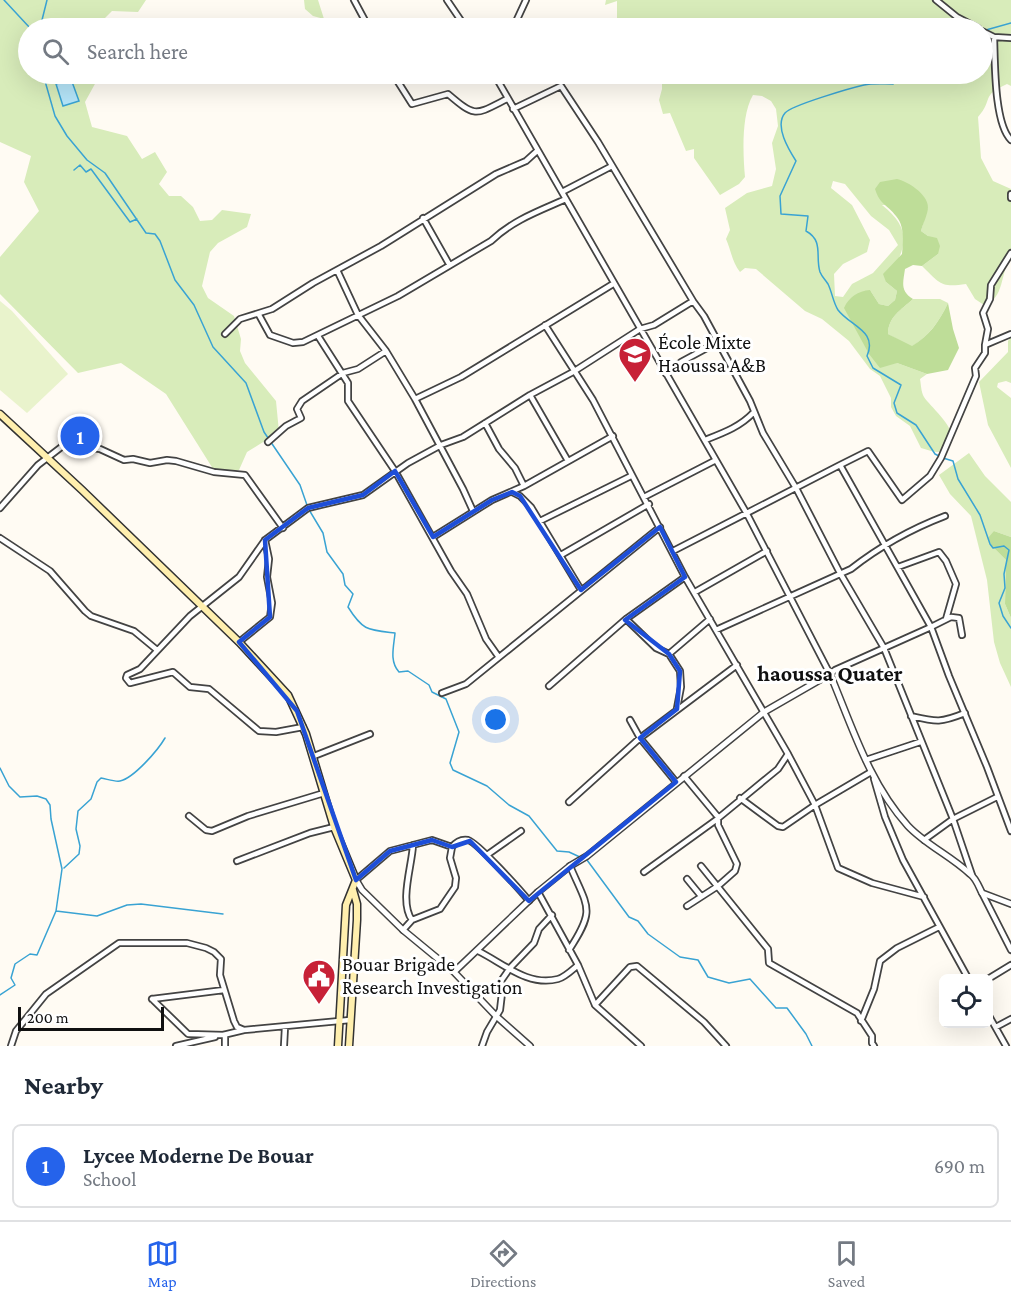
<!DOCTYPE html>
<meta charset="utf-8">
<style>
:root{--surface:#fff;--page:#f2f2f3;--text:#1f2937;--muted:#747a83;--line:#e0e1e3;--accent:#2563eb}
body{margin:0;font-family:"Crimson Pro",serif;background:var(--page);color:var(--text)}
.controls{position:absolute;right:18px;bottom:18px;display:grid;overflow:hidden;border-radius:9px;box-shadow:0 6px 24px #0002}
.controls button{width:54px;height:54px;display:grid;place-items:center;padding:0;border:0;border-bottom:2px solid var(--line);background:var(--surface);color:var(--text);font:30px sans-serif}
.scale{position:absolute;left:18px;bottom:15px;width:146px;box-sizing:border-box;padding-left:6px;border:3px solid #101010;border-top:0;font-size:16px;line-height:21px;white-space:nowrap;color:#101010;-webkit-text-stroke:4px #fff;paint-order:stroke}
.you{position:absolute;left:496px;top:720px;width:21px;height:21px;margin:-15px;border:4px solid #fff;border-radius:50%;background:#1a73e8;box-shadow:0 0 0 9px #1a73e833}
.badge{display:grid;place-items:center;width:39px;height:39px;border-radius:50%;background:var(--accent);color:#fff;font-size:20px;font-weight:700}
.pin{position:absolute;translate:-50% -50%;border:3px solid #fff;box-shadow:0 2px 6px #0006}
.list{margin:0;padding:0;list-style:none}
h2{display:flex;justify-content:space-between;align-items:center;height:78px;margin:0;padding:0 24px;font-size:26px}
h2 small{font-size:20px;font-weight:400;color:var(--muted)}
.list li{display:grid;grid-template-columns:39px 1fr auto;gap:18px;align-items:center;box-sizing:border-box;height:84px;margin:0 12px 12px;padding:0 12px;border:2px solid var(--line);border-radius:9px}
.list b{display:block;font-size:22px;white-space:nowrap}
.list p{margin:0;font-size:20px;white-space:nowrap;color:var(--muted)}
.list em{font-size:20px;font-style:normal;color:var(--muted)}
.icon{flex:none;width:33px;height:33px;fill:none;stroke:currentColor;stroke-width:2;stroke-linecap:round;stroke-linejoin:round}
.map{position:relative;flex:none;width:1011px;height:1046px;overflow:hidden}
.search{position:absolute;background:var(--surface);box-shadow:0 6px 24px #0002;left:18px;right:18px;top:18px;height:66px;display:flex;align-items:center;gap:15px;box-sizing:border-box;padding:0 21px;border-radius:33px;color:var(--muted);font-size:22px}
.sheet{height:174px;background:var(--surface)}
nav{display:flex;justify-content:space-around;align-items:center;box-sizing:border-box;height:84px;border-top:2px solid var(--line);background:var(--surface);font-size:16px;color:var(--muted)}
nav a{display:grid;justify-items:center;gap:3px}
nav .on{color:var(--accent)}
.map>svg:first-child{display:block}
.green{fill:#d8ecba;fill-rule:evenodd}
.forest{fill:#bedd98}
.pitch{fill:#e9f3cc}
.water{fill:#b5e5f9;stroke:#39a3d3;stroke-width:1.5}
.lines{fill:none;stroke-linecap:round;stroke-linejoin:round}
.stream{stroke:#39a3d3;stroke-width:1.5}
.minor-casing{stroke:#434343;stroke-width:8}
.tertiary-casing{stroke:#434343;stroke-width:8}
.secondary-casing{stroke:#323232;stroke-width:9}
.minor{stroke:#fff;stroke-width:4.5}
.tertiary{stroke:#fff;stroke-width:5}
.secondary{stroke:#ffefae;stroke-width:6}
.marked{fill:none;stroke:#1d4ed8;stroke-width:4.5;stroke-linejoin:round}
.labels{text-anchor:middle;stroke-width:6;stroke-linejoin:round;paint-order:stroke}
.poi-label{font-size:20px;fill:#101010;stroke:#fff;text-anchor:start}
.quarter-label{font-size:22px;font-weight:bold;fill:#101010;stroke:#fff}
</style>
<div class="map">
<svg width="1011" height="1046" viewBox="0 0 1011 1046">
<rect width="100%" height="100%" fill="#fffbf3"/>
<!-- green -->
<path class="green" d="M0,0H146L138,12L112,11L95,28H74L70,19L66,20L68,28H28V74H53L56,81L71,76L70,74H94L96,82L85,102L92,127L127,136L142,159L155,152L167,172L159,184L169,196H181L193,207L200,221L212,220L222,210L251,214L247,227L218,243L210,252L202,286L208,298L234,316L241,339L240,351L245,363L276,401L279,432L247,452L239,470L215,472L166,394L121,363L78,373L0,294V257L39,211L24,182L31,156L0,142Z
M304,0H318L324,19L313,16L305,9Z
M606,0H1011V86L1007,84C980,96 994,99 978,117L981,158L993,181L1011,189V257C1000,272 1005,299 984,305L975,299L966,284C940,288 940,283 922,266L938,254L928,236L921,231L928,206L882,205C915,231 905,250 886,282L897,291L895,300L888,306L879,304L870,290L897,363L927,374L920,379C921,384 921,392 924,397C932,409 964,433 947,448C939,455 931,451 921,448L910,426L896,416L891,407V398L880,376L870,369L849,341L822,319L805,311L756,269L745,268L740,272C732,262 731,250 726,239L730,230L725,208L747,193L772,186L776,169L772,143L778,126L776,109L771,101L762,96L753,95C741,115 743,155 745,177L739,184L720,195L694,158V149L686,151L670,113L663,114L659,100L662,89V82L647,78L642,74H982L983,47L988,49L990,40L983,37L982,28H625L617,24V1L605,5ZM833,181L845,184L871,216L889,230L898,245L873,273L852,284L843,297L835,296L834,274L843,264L867,252L870,240L852,205L831,188Z
M913,299H940L948,303C939,322 929,336 911,347L888,334C888,317 901,310 913,299Z
M1011,337V383L1006,381L998,383L997,387L1011,398V468L988,425L979,382L1008,352V341Z
M969,453L985,476L1011,502V537L994,531L992,546L1006,560L1005,604L1011,618V687L1000,663L994,642L987,580L971,516L950,494L939,475Z"/>
<!-- forest -->
<path class="forest" d="M897,179C907,181 928,194 928,207C928,214 923,223 921,231L928,236L937,238L940,246L938,254L922,266L913,265L905,269C903,283 900,291 913,299C901,310 888,317 888,334L912,346C929,336 939,322 948,303L953,329L959,348L948,370L927,374L897,363L880,368L869,354L844,308C849,297 858,291 870,290L879,304L888,306L895,300L897,291L886,282L883,274L902,254C903,242 905,226 896,216C887,204 880,205 875,189L880,182Z
M994,531L1011,537V618L1005,604L1006,560L992,546L988,538Z"/>
<!-- pitch -->
<path class="pitch" d="M0,301L12,311L68,374L27,413L0,390Z"/>
<!-- water -->
<path class="water" d="M71,79L79,101L63,106L56,84Z"/>
<g class="lines">
<!-- stream -->
<path class="stream" d="M4,0L30,28
M40,28L47,0
M986,30L1011,23
M43,74L55,116L67,136L87,160L105,173L146,233L155,234L160,241L175,280L194,305L213,347L246,383L264,432L300,485L308,508L323,533L327,552L343,574L345,585L353,594L348,607C363,631 368,630 395,633C394,646 389,661 399,672L408,671L429,685L432,692L446,699L459,732L450,763L453,770L487,786L509,805L529,816L557,851L569,852L582,858
M899,74L893,84C883,84 873,83 864,85C851,88 792,105 785,113C774,126 789,150 796,161L780,196L781,214L808,216L806,231C824,241 815,256 820,272C822,277 825,279 828,284C832,292 833,302 838,310C850,326 878,331 867,356L873,368L901,385L894,403L897,413L916,425L935,454L939,456
M74,170L80,165L86,172L91,169L130,222L137,219
M943,458L953,461L958,479L980,515L990,544L993,548L1004,546L1009,550L1004,574L1005,588L999,603L1003,616L1011,628
M0,768L9,786L20,797L37,796L46,799L50,805L51,819L62,869L56,911L37,955L30,954L15,964L11,978L15,985L0,995
M587,860L629,917L638,921L648,934L680,957L698,960L708,977L729,983L750,979L776,1008H787L806,1034L812,1046
M64,868L79,854L80,846L76,829L78,811L91,799L97,782L101,778C107,779 115,782 120,781C134,778 158,750 165,738
M56,911L97,916L127,905L141,904L223,914"/>
<defs>
<path id="minor" d="M354,0L369,28
M447,0L466,28
M936,0L957,17L978,28
M513,28L526,0
M982,31L994,37L1011,38
M994,37C995,61 994,124 1011,140
M393,74L412,104L448,94C476,118 475,115 507,99
M494,74L747,514L830,674L835,670L931,627L840,465L673,551
M513,109L561,86L598,142L693,301
M562,192L612,166
M1011,194V198
M423,218L449,264
M337,270L358,315L386,351L415,399L463,489L473,511
M259,315L270,335L293,343L303,342L398,296L491,241C513,220 539,211 566,199
M545,325L593,400L685,577L788,754L815,805L838,868L872,883L924,897
M225,334L240,319L272,309L313,283L381,246L496,174L526,161L537,151
M318,336L348,383V401L395,471L451,571L467,594L486,639L498,656
M985,345L988,329L983,313L990,299L991,285L1011,253
M666,374L681,362L718,342
M530,395L568,461
M415,399L461,377L613,284
M485,423L499,449L515,468L524,486
M705,440C723,433 740,427 754,412
M268,442L286,426L301,418L297,409L302,401L343,373L358,369L386,351
M840,465L868,451L902,500L930,476L941,458L976,376L975,368L985,353V345L1011,334
M512,492L520,496L531,507L581,590
M644,497L716,460
M0,508L38,465L64,445L100,449L124,460L133,459L150,463L167,460L176,461L214,472L245,475L283,528
M540,521L631,476
M433,537L492,500L524,486L613,436
M0,538L50,571L85,611L91,616L134,631L157,650
M561,555L649,504
M898,567L939,552L946,561L956,584L946,619
M695,592L767,551
M626,619L656,648L669,654L680,671L681,687L677,708
M716,630L851,569C879,547 911,529 945,516
M962,635L959,618L951,617L931,627L949,676L987,767L1011,831
M239,642L270,617L272,603L267,577L269,559L265,540
M669,654L710,619
M549,686L626,619L685,577
M442,693L466,684L660,527
M911,716C937,722 940,723 965,713
M630,720L640,738L676,782
M303,727L276,732L259,731L209,689L190,687L173,672L130,683L126,678L127,675L140,669L190,616L239,577L265,540L308,508L363,495L408,463L441,445L463,437L530,395L573,372L640,329L654,325L693,301L704,316L750,401L763,433L796,488L840,573L884,648L953,819L972,875
M314,756L370,734
M866,760L920,742
M684,776L718,817V825L737,864L735,871L718,886L687,906
M874,779L885,817L903,860L968,978
M740,798L778,826L783,827L815,805L871,772
M569,802L640,738L737,665
M189,816L206,830L212,831L248,816L324,793
M924,840L953,819L997,797
M487,855L521,831
M237,861L310,833L334,827
M701,866L768,949L769,963L857,1013L872,1036V1043L874,1046
M644,872L716,820L778,769L788,754
M687,879L701,896
M356,880L390,851L432,840L452,847
M538,892L578,965L595,1005L641,1046
M982,893L1011,950
M412,920C399,902 412,866 413,845
M403,930L412,920L440,909L455,887L456,878L450,858L452,847C456,842 462,839 468,840C478,843 521,891 529,901
M569,950C596,909 588,908 570,866
M478,951C503,963 528,987 558,979C565,977 572,970 578,965
M988,979L1011,965
M152,999L188,1034L225,1035V1046
M152,999L224,990
M595,1005L630,967L637,966L704,1022L726,1046
M988,1014L1006,1046
M861,1021L874,989L880,961L897,948L939,927
M996,1027L1011,1019
M223,1035L244,1030
M11,1046L16,1031L46,994L119,943H187L206,948L214,952L221,959L220,975L234,1021L237,1027L244,1030L350,1020
M176,1046L215,1037
M284,1046L285,1027
M482,1046L487,1032L500,1010L502,993L501,981L510,968L534,943L539,929L552,915"/>
<path id="tertiary" d="M356,880L362,890L403,930L454,972L496,1016L530,1046
M454,972L538,892L570,866L587,856L764,712L830,674C852,726 869,783 908,826C926,845 951,856 970,874C976,878 979,887 982,893L1011,904"/>
<path id="secondary" d="M0,414L82,490L239,642L288,695L306,734L334,827L356,880L346,905L338,1046
M349,1046L357,920V904L353,890"/>
</defs>
<!-- minor casing -->
<use href="#minor" class="minor-casing"/>
<!-- tertiary casing -->
<use href="#tertiary" class="tertiary-casing"/>
<!-- secondary casing -->
<use href="#secondary" class="secondary-casing"/>
<!-- minor -->
<use href="#minor" class="minor"/>
<!-- tertiary -->
<use href="#tertiary" class="tertiary"/>
<!-- secondary -->
<use href="#secondary" class="secondary"/>
</g>
<!-- marked area -->
<path class="marked" d="M395,471L433,537L492,500L512,492L520,496L581,590L660,527L685,577L625,620L669,654L680,671L677,709L640,738L676,782L529,901L470,841L452,847L432,840L390,851L356,880L297,711L239,642L270,617L265,540L308,508L363,495Z"/>
<!-- icons -->
<defs>
<symbol id="school-pin" viewBox="-11 -11 22 30"><path d="M0 17L-7.5 6A9.5 9.5 0 1 1 7.5 6Z" fill="#c72137" stroke="#fff"/><path d="M0-5L7-2L0 1L-7-2ZM-4 1L0 2.5L4 1V4Q0 6-4 4Z" fill="#fff"/></symbol>
<symbol id="civic-pin" viewBox="-11 -11 22 30"><path d="M0 17L-7.5 6A9.5 9.5 0 1 1 7.5 6Z" fill="#c72137" stroke="#fff"/><path d="M-.6-6.5H3V-4.5H.6V-3L4-1V1h2V6H-6V1h2V-1L-.6-3ZM-1.2 2.5V6h2.4V2.5Z" fill="#fff"/></symbol>
</defs>
<g fill-rule="evenodd">
<use href="#school-pin" x="616" y="335" width="38" height="52"/>
<use href="#civic-pin" x="300" y="957" width="38" height="52"/>
</g>
<g class="labels">
<!-- poi labels -->
<g class="poi-label">
<text x="658" y="349">École Mixte<tspan x="658" dy="23">Haoussa A&amp;B</tspan></text>
<text x="342" y="971">Bouar Brigade<tspan x="342" dy="23">Research Investigation</tspan></text>
</g>
<!-- quarter labels -->
<g class="quarter-label">
<text x="830" y="681">haoussa Quater</text>
</g>
</g>
</svg>
<div class="controls">
<button><svg class="icon" aria-label="locate" viewBox="0 0 24 24"><circle cx="12" cy="12" r="6"/><path d="M12 2v4M12 18v4M2 12h4M18 12h4"/></svg></button>
</div>
<div class="scale">200 m</div>
<div class="you"></div>
<div class="pin badge" style="left:80px;top:436px">1</div>
<div class="search"><svg class="icon" aria-label="search" viewBox="0 0 24 24"><circle cx="10" cy="10" r="6"/><path d="M15 15l6 6"/></svg>Search here</div>
</div>
<section class="sheet">
<h2>Nearby<small></small></h2>
<ul class="list">
<li><span class="badge">1</span><div><b>Lycee Moderne De Bouar</b><p>School</p></div><em>690 m</em></li>
</ul>
</section>
<nav>
<a class="on"><svg class="icon" aria-label="map" viewBox="0 0 24 24"><path d="M3 6l6-2 6 2 6-2v14l-6 2-6-2-6 2zM9 4v14M15 6v14"/></svg>Map</a>
<a><svg class="icon" aria-label="directions" viewBox="0 0 24 24"><path d="M12 3l9 9-9 9-9-9zM9 14v-3h6M13 9l2 2-2 2"/></svg>Directions</a>
<a><svg class="icon" aria-label="saved" viewBox="0 0 24 24"><path d="M7 4h10v16l-5-4-5 4z"/></svg>Saved</a>
</nav>
